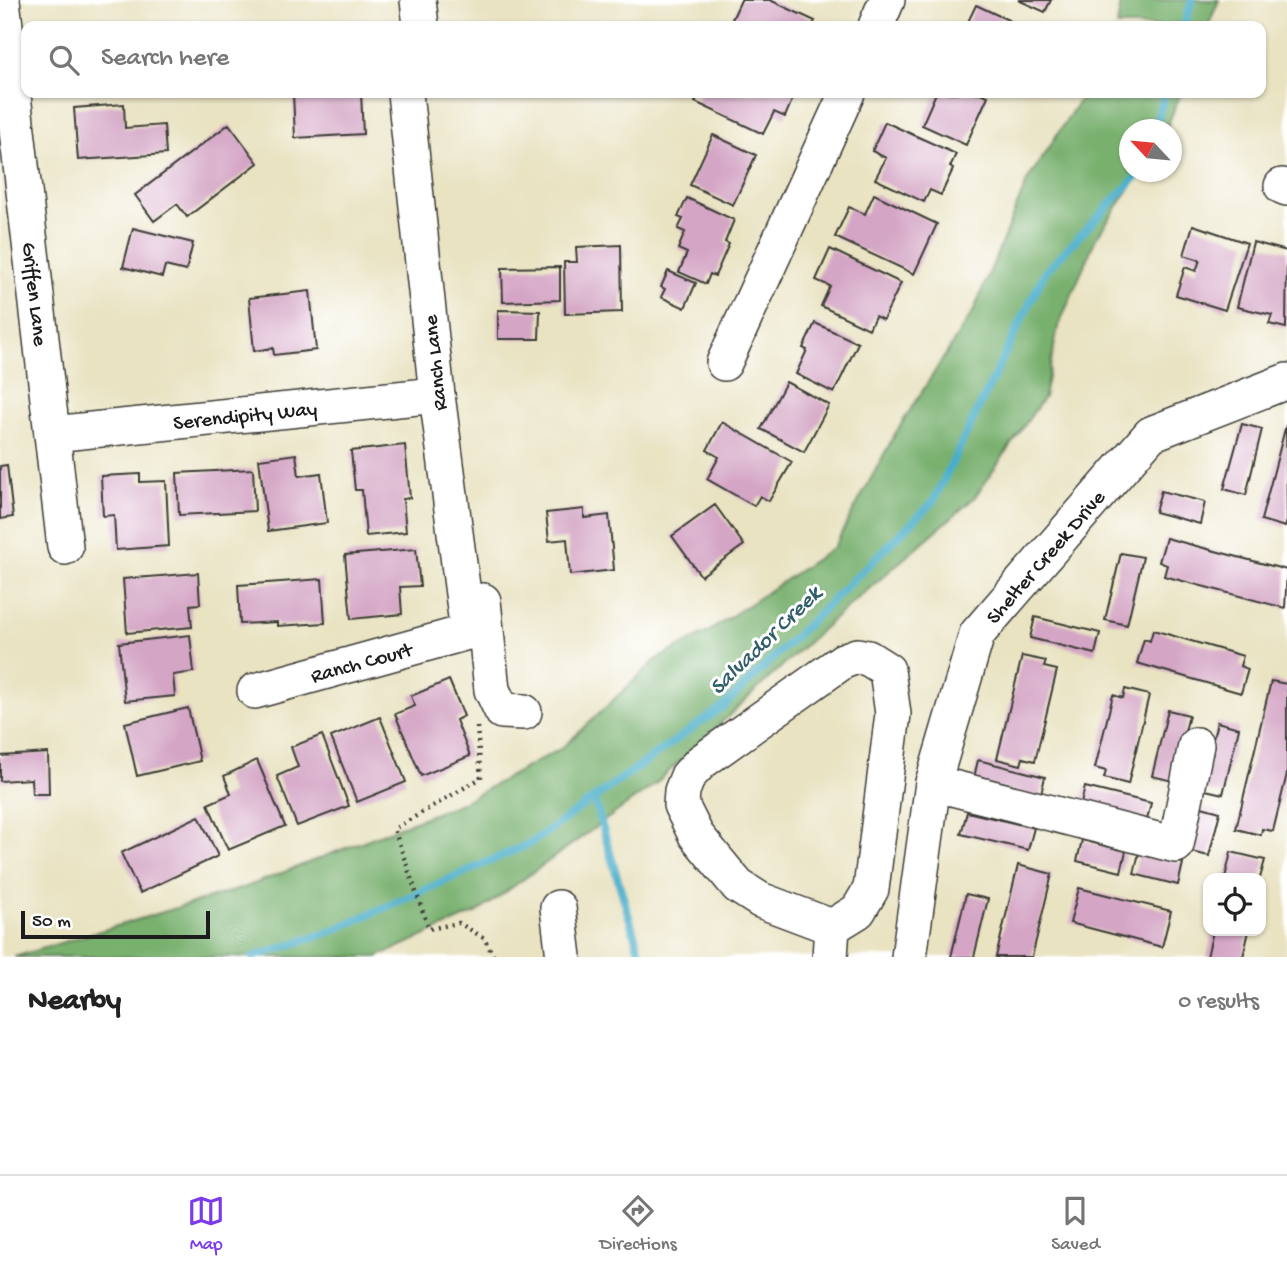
<!DOCTYPE html>
<style>
:root{--surface:#fff;--page:#f2f2f2;--text:#222;--muted:#767676;--line:#e0e0e0;--accent:#7c3aed}
body{margin:0;font-family:"Gochi Hand",sans-serif;background:var(--page);color:var(--text)}
.controls{position:absolute;right:21px;bottom:21px;display:grid;overflow:hidden;border-radius:14px;box-shadow:0 2px 5px #0004}
.controls button{width:63px;height:63px;display:grid;place-items:center;padding:0;border:0;border-bottom:2px solid var(--line);background:var(--surface);color:var(--text);font:35px sans-serif}
.compass{position:absolute;left:1119px;top:119px;width:63px;height:63px;border-radius:50%;background:var(--surface);box-shadow:0 2px 5px #0004;rotate:296deg}
.scale{position:absolute;left:21px;bottom:18px;width:189px;box-sizing:border-box;padding-left:7px;border:4px solid #1c1c1c;border-top:0;font-size:19px;line-height:24px;white-space:nowrap;color:#1c1c1c;-webkit-text-stroke:5px #fff;paint-order:stroke}
.list{margin:0;padding:0;list-style:none}
h2{display:flex;justify-content:space-between;align-items:center;height:91px;margin:0;padding:0 28px;font-size:30px}
h2 small{font-size:23px;font-weight:400;color:var(--muted)}
.icon{flex:none;width:38px;height:38px;fill:none;stroke:currentColor;stroke-width:2;stroke-linecap:round;stroke-linejoin:round}
.map{position:relative;flex:none;width:1287px;height:957px;overflow:hidden}
.search{position:absolute;background:var(--surface);box-shadow:0 2px 5px #0004;left:21px;right:21px;top:21px;height:77px;display:flex;align-items:center;gap:18px;box-sizing:border-box;padding:0 24px;border-radius:14px;color:var(--muted);font-size:26px}
.sheet{height:217px;background:var(--surface)}
nav{display:flex;justify-content:space-around;align-items:center;box-sizing:border-box;height:98px;border-top:2px solid var(--line);background:var(--surface);font-size:19px;color:var(--muted)}
nav a{display:grid;justify-items:center;gap:4px}
nav .on{color:var(--accent)}
.map>svg:first-child{display:block}
.forest{fill:#78b06e;stroke:#4a6645;stroke-width:2}
.lines{fill:none;stroke-linecap:round;stroke-linejoin:round}
.stream{stroke:#4aaec9;stroke-width:8}
.building{fill:#d4a5c5}
.minor-casing{stroke:#3b3a35;stroke-width:38}
.path{stroke:#3b3a35;stroke-width:4.5;stroke-dasharray:2 5;stroke-linecap:butt}
.minor{stroke:#fff;stroke-width:35}
.labels{text-anchor:middle;stroke-width:6;stroke-linejoin:round;paint-order:stroke}
.street-label{font-size:21px;fill:#1c1c1c;stroke:#fff}
.water-label{font-size:23px;font-style:italic;fill:#315e6a;stroke:#fff}
</style>
<div class="map">
<svg width="1287" height="957" viewBox="0 0 1287 957">
<rect width="100%" height="100%" fill="#fff"/>
<filter id="ink" filterUnits="userSpaceOnUse"><feTurbulence type="fractalNoise" baseFrequency=".0143" numOctaves="2"/><feDisplacementMap in="SourceGraphic" scale="14" xChannelSelector="R" yChannelSelector="G"/><feConvolveMatrix kernelMatrix="1 2 1 2 8 2 1 2 1" color-interpolation-filters="sRGB"/></filter>
<filter id="wash" filterUnits="userSpaceOnUse"><feTurbulence type="fractalNoise" baseFrequency=".00686" numOctaves="4" result="noise"/><feDisplacementMap in="SourceGraphic" scale="28" xChannelSelector="R" yChannelSelector="G"/><feGaussianBlur stdDeviation="1.57" result="paint"/><feColorMatrix in="noise" values="0 0 0 0 0 0 0 0 0 0 0 0 0 0 0 0 0 1.4 0 .05"/><feComposite in="paint" operator="in"/></filter>
<g filter="url(#wash)">
<rect width="100%" height="100%" fill="#e9e3c2"/>
<!-- forest -->
<path class="forest" d="M1121,0H1219L1208,26H1117Z
M1084,93H1181L1166,129L1130,130V172H1141L1096,238L1058,327L1044,397L974,498L820,631L654,785L478,912L377,957H14L246,887L461,803L562,748L657,659L708,632L834,547L895,434L974,310L1027,181Z"/>
<g class="lines">
<!-- stream -->
<path class="stream" d="M1184,26L1192,0
M1154,130L1165,93
M594,799L641,957
M253,957L327,933L531,843L724,706L933,502L1045,272L1141,172"/>
</g>
<g id="blocks">
<!-- building -->
<path class="building" d="M741,0H770L815,21L812,26H729Z
M1018,0H1051L1045,12Z
M976,5L1021,26H966Z
M293,93H361L363,134L295,138Z
M700,93H795L785,117L774,112L763,134L695,102Z
M936,93H980L988,96L966,145L922,125Z
M124,104L125,128L164,125L166,154L78,160L74,108Z
M885,122L956,154L950,167L953,169L941,195L930,190L924,202L875,179L886,158L872,151Z
M229,124L258,163L187,217L177,204L154,221L135,195Z
M713,135L756,155L733,205L690,185Z
M874,194L937,224L914,274L835,237L849,207L865,214Z
M687,198L734,220L725,242L729,244L715,276L710,274L706,284L679,272L687,253L678,249L685,232L678,229L683,219L678,217Z
M1193,225L1247,243L1225,310L1176,295L1185,267L1196,271L1200,260L1184,255Z
M133,228L193,243L186,271L165,266L162,277L123,267Z
M1253,242L1287,251L1286,328L1269,324L1272,315L1237,307Z
M621,245L622,312L565,314L564,262H577L576,247Z
M830,249L901,283L883,320L875,316L869,329L821,306L830,286L816,280Z
M560,267V300L503,302L502,268Z
M668,271L696,283L685,308L661,297L665,289L661,287Z
M310,291L316,350L274,355L273,348L254,351L249,298Z
M498,310L540,311L539,339H498Z
M815,323L858,343L834,393L796,374L807,350L803,348Z
M786,382L829,405L804,452L761,429Z
M722,422L792,462L769,501L760,496L754,506L707,479L719,457L707,450Z
M1242,424L1262,429L1246,495L1224,489Z
M1286,425L1287,521L1285,527L1261,520Z
M405,445L410,498L403,499L406,532L366,536L362,490H355L351,451Z
M296,454L299,476L321,473L327,523L268,531L259,459Z
M7,465L13,517L0,519V466Z
M253,469L255,511L179,515L177,473Z
M140,474V482L166,481L169,546L116,550L114,515L103,516L101,476Z
M1161,491L1205,502L1200,524L1155,512Z
M715,505L744,545L701,576L672,536Z
M584,509V518L609,515L614,570L570,575L567,539L549,541L546,513Z
M1166,538L1287,570L1285,608L1164,576L1167,565L1159,562Z
M416,549L420,586L400,587L402,614L351,619L345,555Z
M1121,553L1143,557L1127,625L1105,620Z
M198,573L200,604L190,605L192,627L127,633L123,579Z
M322,579L325,623L277,626V622L240,624L238,585Z
M1035,617L1100,633L1095,654L1030,638Z
M1153,630L1243,656L1240,666L1248,669L1241,693L1137,663L1144,639L1150,641Z
M190,635L194,672L173,675L175,696L125,701L119,643Z
M1022,656L1046,661L1044,667L1057,670L1035,761L1023,758L1021,765L997,759Z
M449,680L464,716L456,720L470,756L421,776L395,714L415,706L411,696Z
M1271,681L1287,684V774L1273,831L1262,829L1261,835L1236,829Z
M1125,689L1149,695L1128,784L1104,778L1106,771L1095,768L1113,695L1123,698Z
M188,708L200,761L137,776L125,723Z
M1168,710L1189,715L1173,781L1152,776Z
M380,717L406,782L357,802L331,737Z
M1217,722L1239,728L1223,794L1201,789Z
M322,735L349,806L297,826L277,776L298,767L291,747Z
M48,753L49,794H32L31,779L0,781V756Z
M257,760L285,826L228,850L208,804L231,794L224,776Z
M978,760L1045,777L1040,798L973,782Z
M1085,787L1151,803L1146,824L1080,807Z
M1198,806L1220,812L1209,856L1187,851Z
M967,812L1034,828L1028,850L961,834Z
M199,816L218,856L140,893L121,853Z
M1082,840L1126,851L1121,872L1077,861Z
M1231,852L1265,860L1260,878H1225Z
M1139,853L1183,863L1178,885L1134,874Z
M1018,865L1052,874L1032,957H996Z
M1079,888L1171,911L1162,947L1070,923Z
M966,894L988,899L974,957H951Z
M1213,931H1249L1243,957H1207Z"/>
</g>
</g>
<g filter="url(#ink)">
<use href="#blocks" fill-opacity="0" stroke="#3b3a35" stroke-width="2"/>
<g class="lines">
<defs>
<g id="minor">
<path id="s1" d="M2,0L65,547"/>
<path d="M418,0L421,26"/>
<path d="M876,26L887,0"/>
<path d="M1282,186L1287,188"/>
<path d="M724,363L847,93"/>
<path id="s2" d="M52,434L437,395"/>
<path d="M483,601L492,690L502,711L524,712"/>
<path d="M857,656L868,658L887,670L893,714L871,889L858,911L832,927L760,900L738,886L696,835L681,805L682,791L688,776L701,762L843,661Z"/>
<path id="s3" d="M255,691L468,632L437,395L405,93"/>
<path d="M933,783L1176,845L1196,745"/>
<path d="M558,908L564,957"/>
<path d="M830,957L832,927"/>
<path id="s4" d="M909,957L933,783L977,634L1151,434L1287,381"/>
</g>
</defs>
<!-- minor casing -->
<use href="#minor" class="minor-casing"/>
<!-- path -->
<path class="path" d="M477,727L481,778L394,829L429,929L459,923L484,938L494,957"/>
<!-- minor -->
<use href="#minor" class="minor"/>
</g>
</g>
<g class="labels">
<!-- street labels -->
<g class="street-label">
<text dy="7" stroke="none"><textPath href="#s1" startOffset="296">Griffen Lane</textPath></text>
<text transform="translate(434 363) rotate(-96)" y="7">Ranch Lane</text>
<text dy="7" stroke="none"><textPath href="#s2" startOffset="194">Serendipity Way</textPath></text>
<text dy="7" stroke="none"><textPath href="#s4" startOffset="434">Shelter Creek Drive</textPath></text>
<text dy="7" stroke="none"><textPath href="#s3" startOffset="110">Ranch Court</textPath></text>
</g>
<!-- water labels -->
<g class="water-label">
<text transform="translate(764 639) rotate(-44)" y="8">Salvador Creek</text>
</g>
</g>
</svg>
<div class="controls">
<button><svg class="icon" aria-label="locate" viewBox="0 0 24 24"><circle cx="12" cy="12" r="6"/><path d="M12 2v4M12 18v4M2 12h4M18 12h4"/></svg></button>
</div>
<svg class="compass" viewBox="-18 -18 36 36"><path d="M0-13l5 13h-10z" fill="#e53935"/><path d="M0 13l5-13h-10z" fill="#767676"/></svg>
<div class="scale">50 m</div>
<div class="search"><svg class="icon" aria-label="search" viewBox="0 0 24 24"><circle cx="10" cy="10" r="6"/><path d="M15 15l6 6"/></svg>Search here</div>
</div>
<section class="sheet">
<h2>Nearby<small>0 results</small></h2>
<ul class="list">
</ul>
</section>
<nav>
<a class="on"><svg class="icon" aria-label="map" viewBox="0 0 24 24"><path d="M3 6l6-2 6 2 6-2v14l-6 2-6-2-6 2zM9 4v14M15 6v14"/></svg>Map</a>
<a><svg class="icon" aria-label="directions" viewBox="0 0 24 24"><path d="M12 3l9 9-9 9-9-9zM9 14v-3h6M13 9l2 2-2 2"/></svg>Directions</a>
<a><svg class="icon" aria-label="saved" viewBox="0 0 24 24"><path d="M7 4h10v16l-5-4-5 4z"/></svg>Saved</a>
</nav>
